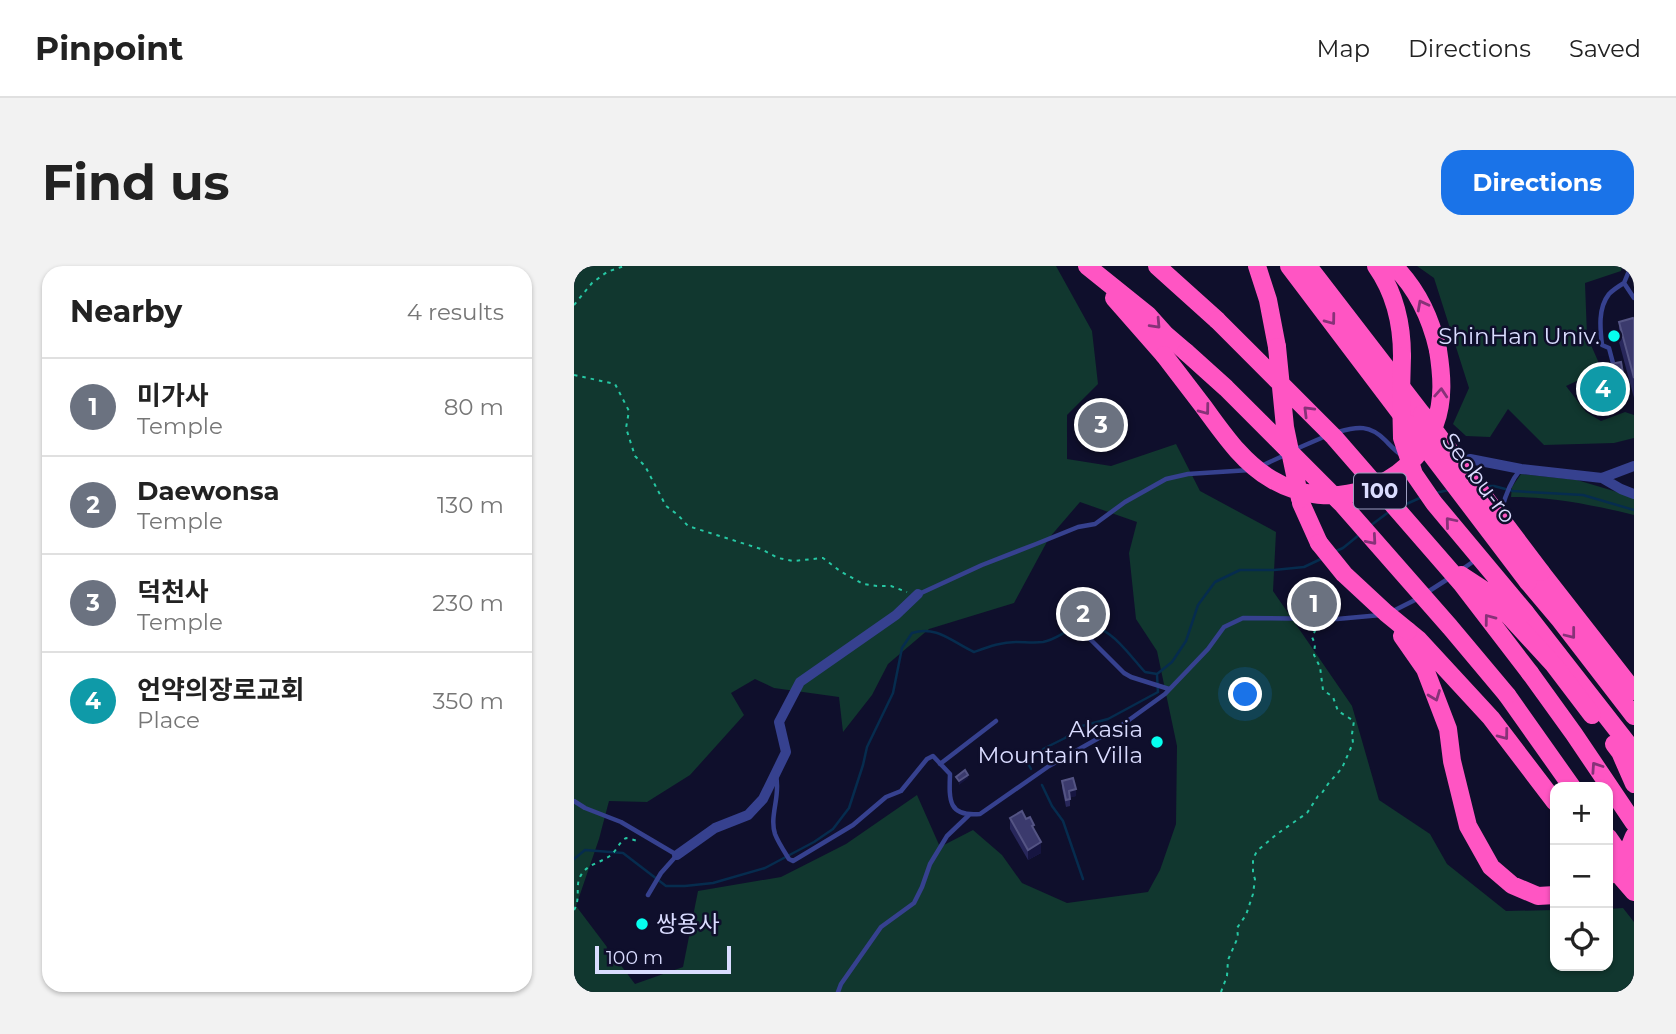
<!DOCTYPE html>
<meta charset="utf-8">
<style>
:root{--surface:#fff;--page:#f2f2f2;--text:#222;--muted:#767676;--line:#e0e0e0;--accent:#1a73e8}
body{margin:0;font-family:Montserrat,"Noto Sans KR",sans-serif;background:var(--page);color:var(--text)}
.controls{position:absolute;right:21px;bottom:21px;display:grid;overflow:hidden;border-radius:14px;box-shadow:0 2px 5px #0004}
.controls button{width:63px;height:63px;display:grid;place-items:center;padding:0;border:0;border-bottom:2px solid var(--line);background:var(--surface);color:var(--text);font:35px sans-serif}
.scale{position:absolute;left:21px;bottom:18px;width:136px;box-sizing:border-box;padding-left:7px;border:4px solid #dadcff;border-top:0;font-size:19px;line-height:24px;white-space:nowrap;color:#dadcff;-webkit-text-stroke:5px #0f0f2c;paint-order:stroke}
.you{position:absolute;left:672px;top:429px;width:24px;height:24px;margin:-18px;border:5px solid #fff;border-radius:50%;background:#1a73e8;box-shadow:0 0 0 10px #1a73e833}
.badge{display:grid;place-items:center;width:46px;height:46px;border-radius:50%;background:var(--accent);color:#fff;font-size:23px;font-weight:700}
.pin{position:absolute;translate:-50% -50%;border:4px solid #fff;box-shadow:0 2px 7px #0006}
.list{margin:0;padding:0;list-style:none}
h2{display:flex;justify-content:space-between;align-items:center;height:91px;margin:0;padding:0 28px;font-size:30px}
h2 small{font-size:23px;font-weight:400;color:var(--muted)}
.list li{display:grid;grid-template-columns:46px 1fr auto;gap:21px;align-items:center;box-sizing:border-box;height:98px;padding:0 28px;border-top:2px solid var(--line)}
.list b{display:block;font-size:26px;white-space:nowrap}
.list p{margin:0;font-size:23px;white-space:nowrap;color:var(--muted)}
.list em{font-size:23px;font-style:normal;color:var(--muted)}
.icon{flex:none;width:38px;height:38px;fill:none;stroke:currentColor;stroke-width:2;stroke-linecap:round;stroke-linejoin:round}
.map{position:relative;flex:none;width:1060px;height:726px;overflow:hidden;border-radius:21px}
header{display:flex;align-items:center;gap:42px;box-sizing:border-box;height:98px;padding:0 35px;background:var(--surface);border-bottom:2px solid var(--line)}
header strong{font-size:33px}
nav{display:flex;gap:38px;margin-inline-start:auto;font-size:24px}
.intro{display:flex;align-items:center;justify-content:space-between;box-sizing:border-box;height:168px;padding:0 42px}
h1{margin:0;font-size:49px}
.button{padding:18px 32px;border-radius:21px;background:var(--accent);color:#fff;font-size:24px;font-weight:700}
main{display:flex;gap:42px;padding:0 42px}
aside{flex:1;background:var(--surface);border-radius:21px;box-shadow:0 2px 5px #0004}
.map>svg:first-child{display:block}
.green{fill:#11372f;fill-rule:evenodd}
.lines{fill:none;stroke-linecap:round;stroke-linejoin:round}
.stream{stroke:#062c4e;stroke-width:2.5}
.path{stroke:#26c7a3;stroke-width:2;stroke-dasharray:3.5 5;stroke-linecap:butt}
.lane{stroke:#36418f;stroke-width:4.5}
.street{stroke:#36418f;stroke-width:10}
.highway{stroke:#ff55c3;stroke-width:18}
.highway-bridge{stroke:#ff55c3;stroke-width:18}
.wall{fill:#28275b}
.shaded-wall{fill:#161541}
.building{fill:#3b3a6d;stroke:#545484;stroke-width:2}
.oneway{stroke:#873278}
.poi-dot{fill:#06ffef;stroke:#0f0f2c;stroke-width:2.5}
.labels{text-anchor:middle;stroke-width:5;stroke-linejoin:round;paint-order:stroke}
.shield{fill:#0f0f2c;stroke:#9d9ec0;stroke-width:2}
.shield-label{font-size:21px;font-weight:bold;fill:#dadcff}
.poi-label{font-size:23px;fill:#dadcff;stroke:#0f0f2c;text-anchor:end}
.street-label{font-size:23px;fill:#dadcff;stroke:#0f0f2c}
</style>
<header>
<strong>Pinpoint</strong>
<nav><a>Map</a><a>Directions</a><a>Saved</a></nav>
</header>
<div class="intro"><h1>Find us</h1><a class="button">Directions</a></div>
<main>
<aside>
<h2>Nearby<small>4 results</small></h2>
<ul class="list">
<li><span class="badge" style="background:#6b7280">1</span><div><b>미가사</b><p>Temple</p></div><em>80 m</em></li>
<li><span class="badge" style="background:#6b7280">2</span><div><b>Daewonsa</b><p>Temple</p></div><em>130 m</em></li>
<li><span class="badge" style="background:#6b7280">3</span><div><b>덕천사</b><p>Temple</p></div><em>230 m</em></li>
<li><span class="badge" style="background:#0f9aa8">4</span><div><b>언약의장로교회</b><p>Place</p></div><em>350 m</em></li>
</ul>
</aside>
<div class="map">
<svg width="1060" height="726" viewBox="0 0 1060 726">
<rect width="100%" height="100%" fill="#0f0f2c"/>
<!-- green -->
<path class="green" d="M0,0H482L518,65L524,118L493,149V193L537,200L602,178L626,225L702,266L699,325L778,440L805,534L856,568L873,598L932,645L981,644V700H1034V643L1049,642L1060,656V726H0ZM506,236L563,256L555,287L562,353L583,385L603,480L602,558L586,604L574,626L493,637L448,617L428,589L399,564L366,581L343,529L272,578L207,611L124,625L109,701L61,718L2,640L25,573L35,535L73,536L116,509L170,449L157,427L181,413L200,422L265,431L269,466L298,429L314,398L355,363L440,337L475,272Z
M843,0H1048L1047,5L1011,17L1013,70L1024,95L1020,107L992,120L1012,146L1027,155L1051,146L1060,149V172L1040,177L970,179L934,143L916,171L892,170L879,158L895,122L860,12Z
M947,208L1003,214L1060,231V249C1019,239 979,231 937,231L938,221Z"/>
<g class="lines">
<!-- stream -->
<path class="stream" d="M913,220H920L939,225L1009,229L1060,244
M861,227L875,224
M828,240L848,231
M796,260L816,245
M762,285L769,282L785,269
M457,503L453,496L471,482L491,472L508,460L534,453L584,426L583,409
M468,519L478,540L489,555L509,613
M0,593L11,584L49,587L92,620H111L139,617L191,602L240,576L259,563L275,542L289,499L293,481L319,427L328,382L338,367C363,359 378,376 400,386C414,381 427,376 442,376C451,376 460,377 469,376C482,374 491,364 504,361C534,354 553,387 571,406L583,408L598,396L612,375L624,339L641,316L666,304H700L730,301L747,293"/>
<!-- path -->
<path class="path" d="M0,39L18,17L33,6L50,0
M0,109L41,118L55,145L52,162L61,190L71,200L92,240L104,249L114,260L187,283L204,292L219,295L249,292L266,305L289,318L303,320H317L333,326
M0,644C7,632 1,621 6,611C12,598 27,597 37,589C43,584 45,576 52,572L64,575
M647,726L653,710L654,694L664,671L663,662L672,649L679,628L681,613L679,608V593L683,585L703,568L733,547L744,530L748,527L754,518L768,502L779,477L778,468L780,455L764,445L759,431L749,424L746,401L740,389L741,378L738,371L744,359"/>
<!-- lane -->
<path class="lane" d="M1057,0L1050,17L1060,32
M1040,101L1035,82L1028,79C1026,62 1024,42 1035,28C1039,24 1045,20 1050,17
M764,166C784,160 796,159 811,174C817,180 821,185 829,190
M722,183L752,170
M687,200L711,189
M927,246C931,230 936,216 946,204
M887,304L903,293
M852,327L877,311
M345,328L408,299L462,278L504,261L521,258L551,236L592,213L614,208L676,204
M819,345L845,332
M513,352L514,367L517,374L550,407L557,411L595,423
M366,498L422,455
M202,510C207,529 195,550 201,568C204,576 210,585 215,593L219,595L279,559L312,531L327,525L353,493L359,490L376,508C375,534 374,551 406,548L475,500L548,459L591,428L634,383L650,361L669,352L763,353L807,349
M0,535L11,542L47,556L103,589L87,607L74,629
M264,726L267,718L307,661L340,637L348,621L356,598L373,570L395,549"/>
<!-- street -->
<path class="street" d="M896,193L947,203L1028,212L1060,200
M1028,212L1047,223L1060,228
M103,589L141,562L174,549L189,533L212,486L205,456L226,416L322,349L344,328"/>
<!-- highway -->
<path class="highway" d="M513,0L574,49L591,68L612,86
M583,0L643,54
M683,0L694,34L703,81
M715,0L833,156
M734,0L848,148
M802,0C821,27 828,58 828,90
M820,0C843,23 857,53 864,84
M540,32L590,89
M727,237L745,277
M967,306L1060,425
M954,316L986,354L1060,450
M951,346L1054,478L1060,488
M834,365L845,374L917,452L981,536
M828,370L851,403L874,463L878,495L894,560L917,601L938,619L964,630L981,629
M956,407L1000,468L1060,557
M933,429L998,521
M1040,478L1046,486L1060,518
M1034,571L1060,608
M1034,596L1060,626"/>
<!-- highway-bridge -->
<path class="highway-bridge" d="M643,54L760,171L887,317L956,407
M703,81L711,161L726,233
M612,86L652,122L769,239L876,361L933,429
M590,89C603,106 616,123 629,140C649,167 668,196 697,213C756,249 837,223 861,158C870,134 868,109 864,84
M828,90L827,127L828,172L840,208L860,237L951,346
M848,148L967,306
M834,158L954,316
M745,277L770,308L812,347L834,365
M887,309L913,326L980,399L1018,449
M1034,610C1048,601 1054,585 1060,570"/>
</g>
<!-- wall -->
<path class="wall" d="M1060,54V132L1045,76V56Z
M1016,102L1049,107V121L1043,122V135L1030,137L1027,124L1018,126L1016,116Z
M488,515L502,530L496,531V540L492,541L488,522Z
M436,552L460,565L467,587L454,594L436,563Z"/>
<!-- shaded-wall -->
<path class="shaded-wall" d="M394,509V512L385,519V515Z
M502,523V530L495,532V525Z
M467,576V587L454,594V584Z"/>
<!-- building -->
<path class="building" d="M1059,52L1060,54V112L1045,56Z
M1047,96L1049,107L1041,109L1043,121L1030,123L1027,110L1018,112L1016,102Z
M391,504L394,509L385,515L382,511Z
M499,512L502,523L495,525L496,533L492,534L488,515Z
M448,545L452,553L456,551L460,559L458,560L467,576L454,584L436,552Z"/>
<!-- one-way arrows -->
<defs><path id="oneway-chevron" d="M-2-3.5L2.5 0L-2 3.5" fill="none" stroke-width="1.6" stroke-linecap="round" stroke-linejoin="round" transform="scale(1.75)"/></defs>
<g class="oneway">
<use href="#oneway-chevron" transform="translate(848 39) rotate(-118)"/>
<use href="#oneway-chevron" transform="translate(757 54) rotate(53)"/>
<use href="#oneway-chevron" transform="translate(582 58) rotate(47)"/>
<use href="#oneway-chevron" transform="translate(867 127) rotate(-86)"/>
<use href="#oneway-chevron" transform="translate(631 144) rotate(53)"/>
<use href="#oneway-chevron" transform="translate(734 145) rotate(-135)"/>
<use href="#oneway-chevron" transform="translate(876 256) rotate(-130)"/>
<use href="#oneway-chevron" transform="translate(798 274) rotate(49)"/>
<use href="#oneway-chevron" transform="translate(915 353) rotate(-127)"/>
<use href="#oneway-chevron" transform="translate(997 368) rotate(52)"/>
<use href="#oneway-chevron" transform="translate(861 430) rotate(69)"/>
<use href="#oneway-chevron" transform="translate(930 469) rotate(53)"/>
<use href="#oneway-chevron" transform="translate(1022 501) rotate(-124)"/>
</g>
<!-- markers -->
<g class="poi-dot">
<circle cx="1040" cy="70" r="7"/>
<circle cx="583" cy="476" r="7"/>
<circle cx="68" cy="658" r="7"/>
</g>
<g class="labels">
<!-- shield labels -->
<rect class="shield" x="780" y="207.5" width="52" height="35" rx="5"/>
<g class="shield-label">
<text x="806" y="232">100</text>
</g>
<!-- poi labels -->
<g class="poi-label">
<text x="1026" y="78">ShinHan Univ.</text>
<text x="569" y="471">Akasia<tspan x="569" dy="26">Mountain Villa</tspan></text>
<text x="82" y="666" text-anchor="start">쌍용사</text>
</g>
<!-- street labels -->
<g class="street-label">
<text transform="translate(905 212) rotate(53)" y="8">Seobu-ro</text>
</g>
</g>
</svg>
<div class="controls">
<button>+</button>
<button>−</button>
<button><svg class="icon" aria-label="locate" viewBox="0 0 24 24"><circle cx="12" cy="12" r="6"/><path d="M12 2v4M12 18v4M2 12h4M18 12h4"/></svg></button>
</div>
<div class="scale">100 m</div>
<div class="you"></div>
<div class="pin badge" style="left:740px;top:338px;background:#6b7280">1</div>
<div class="pin badge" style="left:509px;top:348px;background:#6b7280">2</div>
<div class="pin badge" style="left:527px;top:159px;background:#6b7280">3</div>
<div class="pin badge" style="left:1029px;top:123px;background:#0f9aa8">4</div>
</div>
</main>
